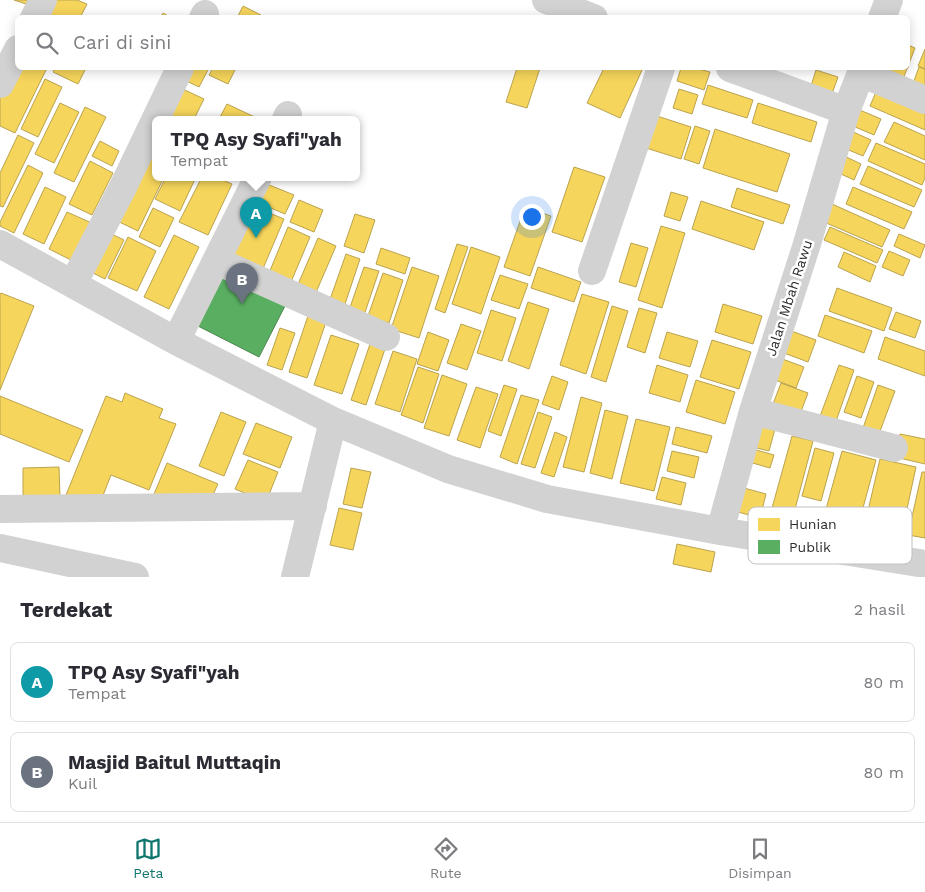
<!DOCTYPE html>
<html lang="id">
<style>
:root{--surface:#fff;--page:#f2f2f3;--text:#2b2b33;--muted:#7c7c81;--line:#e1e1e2;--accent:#0f766e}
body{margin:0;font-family:"Work Sans",sans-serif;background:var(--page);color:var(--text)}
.you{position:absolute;left:531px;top:216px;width:18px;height:18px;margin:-12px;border:4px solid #fff;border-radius:50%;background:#1a73e8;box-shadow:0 0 0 8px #1a73e833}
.badge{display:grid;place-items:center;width:32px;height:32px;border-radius:50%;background:var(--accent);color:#fff;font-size:16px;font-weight:700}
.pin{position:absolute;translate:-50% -41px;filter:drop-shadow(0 1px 2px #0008)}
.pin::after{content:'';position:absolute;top:26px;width:18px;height:15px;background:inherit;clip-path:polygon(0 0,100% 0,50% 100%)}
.popup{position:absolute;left:152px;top:116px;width:208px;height:65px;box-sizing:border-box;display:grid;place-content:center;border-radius:8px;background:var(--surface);filter:drop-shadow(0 1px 4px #0005);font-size:16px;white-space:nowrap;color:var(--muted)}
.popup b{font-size:19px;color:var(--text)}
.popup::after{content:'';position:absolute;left:50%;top:100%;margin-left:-10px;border:10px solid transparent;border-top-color:var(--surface)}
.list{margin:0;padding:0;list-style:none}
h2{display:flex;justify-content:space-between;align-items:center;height:65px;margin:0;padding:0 20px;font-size:21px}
h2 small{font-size:16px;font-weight:400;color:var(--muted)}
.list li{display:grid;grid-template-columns:32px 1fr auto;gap:15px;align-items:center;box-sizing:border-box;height:80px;margin:0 10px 10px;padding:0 10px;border:1px solid var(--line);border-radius:8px}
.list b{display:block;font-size:19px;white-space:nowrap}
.list p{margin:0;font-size:16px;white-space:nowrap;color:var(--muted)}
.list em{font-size:16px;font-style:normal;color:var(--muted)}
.icon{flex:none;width:28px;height:28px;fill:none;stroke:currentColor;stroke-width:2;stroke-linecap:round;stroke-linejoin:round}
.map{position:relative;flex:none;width:925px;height:577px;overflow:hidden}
.search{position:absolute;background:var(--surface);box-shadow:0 2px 12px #0003;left:15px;right:15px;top:15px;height:55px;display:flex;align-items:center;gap:12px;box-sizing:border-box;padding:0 18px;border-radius:8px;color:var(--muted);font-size:19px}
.sheet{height:245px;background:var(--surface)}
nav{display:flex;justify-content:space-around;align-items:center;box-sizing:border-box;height:70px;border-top:1px solid var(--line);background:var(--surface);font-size:14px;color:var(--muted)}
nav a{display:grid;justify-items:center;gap:2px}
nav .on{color:var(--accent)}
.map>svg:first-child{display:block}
.homes{fill:#f6d55c;stroke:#baa34e}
.public{fill:#5aae61;stroke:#4c8751}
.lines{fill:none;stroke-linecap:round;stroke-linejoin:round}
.minor{stroke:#d2d2d2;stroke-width:28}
.labels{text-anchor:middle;stroke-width:5;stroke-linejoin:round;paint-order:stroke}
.street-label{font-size:14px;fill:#2d2d2d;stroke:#fff}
.key{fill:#fff;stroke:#c0c0c0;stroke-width:1}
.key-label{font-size:14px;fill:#2d2d2d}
</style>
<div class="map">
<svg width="925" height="577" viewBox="0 0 925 577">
<rect width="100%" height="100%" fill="#fff"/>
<!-- homes -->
<path class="homes" d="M14,0H28L26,4Z
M47,0H77L87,4L80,18H55L42,11Z
M243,6L261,15L260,18H237Z
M163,13L172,18H160Z
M908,45L915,48L900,87L868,68H908Z
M925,49V69L918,66Z
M919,67L925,69V98L910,92Z
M18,68H47L15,133L0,126V93Z
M55,68H86L78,84L53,72Z
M183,68H209L199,87L178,77Z
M213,68H236L228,84L209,75Z
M517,68H540L527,108L506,102Z
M604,68H643L620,118L587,103Z
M681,68H695L710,72L704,90L677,81Z
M816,70L838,77L829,102L808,95Z
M45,79L62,87L38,137L21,129Z
M174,85L204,99L194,119H158Z
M708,85L753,100L747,118L702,104Z
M679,89L698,95L692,114L673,108Z
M876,92L925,113V130L870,106Z
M60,103L79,112L54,163L35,154Z
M758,103L817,122L811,142L752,123Z
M227,104L259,119H219Z
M85,107L106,117L74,182L54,173Z
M855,108L881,119L874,135L848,124Z
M657,116L691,127L681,159L646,148Z
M894,122L925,136V160L884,142Z
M695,126L710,131L699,164L684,159Z
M715,129L790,154L777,192L703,168Z
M851,131L871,140L863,156L844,148Z
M18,135L34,143L3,207L0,206V173Z
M156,139V177H164L138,231L111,218Z
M100,141L119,151L112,166L92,156Z
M876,143L925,164V178L922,185L868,161Z
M838,153L861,164L854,180L830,169Z
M90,161L113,173L92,215L69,204Z
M28,165L43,173L14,233L0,226V222Z
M868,166L922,190L914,207L860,184Z
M574,167L605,177L582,242L552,232Z
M166,177H196L180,211L155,199Z
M202,177H216L232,184L208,235L179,222Z
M262,182L294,195L285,214L254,201Z
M45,187L66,197L44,244L23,234Z
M853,187L912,212L904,229L846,204Z
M737,188L790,205L783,224L731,207Z
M671,192L688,197L680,221L664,216Z
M299,200L323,210L314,232L290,222Z
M701,201L764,222L754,250L692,229Z
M832,204L890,230L882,247L824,222Z
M250,205L284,219L262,271L229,257Z
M525,207L551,216L530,276L504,267Z
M153,208L174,218L160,247L139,237Z
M67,212L94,224L75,262L49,249Z
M355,214L375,220L364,253L344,246Z
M661,226L685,233L662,308L638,300Z
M288,227L310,237L291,282L269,273Z
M830,227L883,250L877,263L824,240Z
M105,231L124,240L105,279L87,270Z
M899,234L925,245L920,258L894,246Z
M174,235L199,247L169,309L144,297Z
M128,237L156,251L137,291L108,278Z
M318,238L336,246L314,297L296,289Z
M631,243L648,248L636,287L619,282Z
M457,244L468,247L445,313L435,309Z
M471,247L500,257L481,314L452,304Z
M381,248L410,258L405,274L376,264Z
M889,251L910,260L903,276L882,267Z
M844,252L876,266L870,282L838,267Z
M346,254L360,259L343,310L328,305Z
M364,267L379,271L362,321L347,316Z
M412,267L439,276L419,338L391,329Z
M538,267L581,282L574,302L531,288Z
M383,273L403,280L389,323L368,316Z
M500,275L528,284L519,309L491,300Z
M837,288L892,308L884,331L829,311Z
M1,293L34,306L0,390V294Z
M582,294L609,302L586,374L560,365Z
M528,302L549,309L529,369L508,361Z
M723,304L762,316L753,344L715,332Z
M612,306L628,311L606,382L591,377Z
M639,308L657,313L645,353L627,347Z
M310,310L328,316L307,378L289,372Z
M491,310L516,318L502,361L477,353Z
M896,312L921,321L915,338L889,329Z
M825,315L872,331L864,353L818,336Z
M461,324L481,331L467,370L447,363Z
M280,328L295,333L282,370L267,365Z
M783,328L816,340L808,362L776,350Z
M428,332L449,340L438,371L417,364Z
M667,332L698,341L690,367L659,358Z
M331,335L359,344L342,394L314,385Z
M885,337L925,351V376L878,359Z
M712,340L751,352L739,389L700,377Z
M370,344L385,349L366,405L351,400Z
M393,351L417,359L400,412L375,404Z
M777,357L804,367L796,388L770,378Z
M657,365L688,375L680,402L649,393Z
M839,365L854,370L835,424L819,419Z
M418,367L439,374L423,423L401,415Z
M442,375L467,384L449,436L424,428Z
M552,376L568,382L559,410L542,404Z
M857,376L874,382L861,418L844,412Z
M696,380L735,392L725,424L686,412Z
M781,383L808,393L797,422L770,412Z
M504,385L517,389L501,436L488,431Z
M878,385L895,391L879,434L863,428Z
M476,387L498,394L480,448L457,440Z
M125,393L163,409L159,418L176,424L149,490L111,475L102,498L66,495L106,396L122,402Z
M521,395L539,400L517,464L500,457Z
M0,396L83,430L69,462L0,434Z
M581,397L602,403L584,472L563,467Z
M605,410L628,416L612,479L590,473Z
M221,412L246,422L224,476L199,466Z
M538,412L552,417L535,468L521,464Z
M636,419L670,427L654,491L620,483Z
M256,423L292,437L280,468L243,454Z
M751,423L775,429L769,451L745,445Z
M676,427L712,436L707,453L672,444Z
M555,432L567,437L554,477L541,473Z
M900,434L925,439V464L895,457Z
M792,436L813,441L794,513L772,508Z
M746,447L774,455L770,468L742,460Z
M815,448L834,453L821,501L802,496Z
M672,451L699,457L694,478L667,471Z
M842,451L876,460L860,519L826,509Z
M880,459L916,467L904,523L867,515Z
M248,460L278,472L266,502L235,489Z
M167,463L218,484L209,503L152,499Z
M59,467L60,496H23V468Z
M351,468L371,472L362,508L343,504Z
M922,472H925V538L908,535Z
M662,477L686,483L681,505L656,499Z
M733,485L766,494L760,518L727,509Z
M339,508L362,513L353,550L330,545Z
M677,544L715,552L711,572L673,564Z"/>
<!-- public -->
<path class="public" d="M220,273L285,306L259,357L194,324Z"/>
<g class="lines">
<!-- minor -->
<path class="minor" d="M546,0L594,18
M34,18L43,0
M203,18L205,14
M882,18L889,0
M730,68L846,111
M861,73L925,100
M0,84L18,49
M286,119L288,115
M0,244L176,341L333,421L448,469L547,499L720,531L925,564
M217,261L386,337
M592,271L661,68
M73,284L124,185L180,68
M176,341L258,177
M753,411L894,448
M0,509L313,506
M720,531L753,411L806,247L846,111L863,68
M0,548L135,577
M295,577L333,421"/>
</g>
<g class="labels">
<!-- street labels -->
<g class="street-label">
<text transform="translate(789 298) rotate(-72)" y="5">Jalan Mbah Rawu</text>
</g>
</g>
<!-- legend -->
<rect x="748" y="507" width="164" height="57" rx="8" class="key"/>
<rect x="758" y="518" width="22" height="13" fill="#f6d55c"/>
<rect x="758" y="540" width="22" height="14" fill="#5aae61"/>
<g class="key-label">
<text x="789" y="529">Hunian</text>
<text x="789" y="552">Publik</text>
</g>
</svg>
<div class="you"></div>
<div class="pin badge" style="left:256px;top:238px;background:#0f9aa8">A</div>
<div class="popup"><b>TPQ Asy Syafi&quot;yah</b>Tempat</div>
<div class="pin badge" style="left:242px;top:304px;background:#6b7280">B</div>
<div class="search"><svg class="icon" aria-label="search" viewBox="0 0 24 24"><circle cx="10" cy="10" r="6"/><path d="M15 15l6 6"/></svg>Cari di sini</div>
</div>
<section class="sheet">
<h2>Terdekat<small>2 hasil</small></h2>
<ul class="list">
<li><span class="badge" style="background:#0f9aa8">A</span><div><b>TPQ Asy Syafi&quot;yah</b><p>Tempat</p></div><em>80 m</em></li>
<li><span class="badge" style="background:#6b7280">B</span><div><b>Masjid Baitul Muttaqin</b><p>Kuil</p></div><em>80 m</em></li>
</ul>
</section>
<nav>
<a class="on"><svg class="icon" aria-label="map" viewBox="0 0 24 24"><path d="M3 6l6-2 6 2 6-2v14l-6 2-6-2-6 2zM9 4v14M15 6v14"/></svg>Peta</a>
<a><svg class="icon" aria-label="directions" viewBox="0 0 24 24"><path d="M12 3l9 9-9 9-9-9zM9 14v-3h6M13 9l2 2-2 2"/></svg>Rute</a>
<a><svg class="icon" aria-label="saved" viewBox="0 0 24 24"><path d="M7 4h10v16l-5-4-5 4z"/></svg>Disimpan</a>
</nav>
